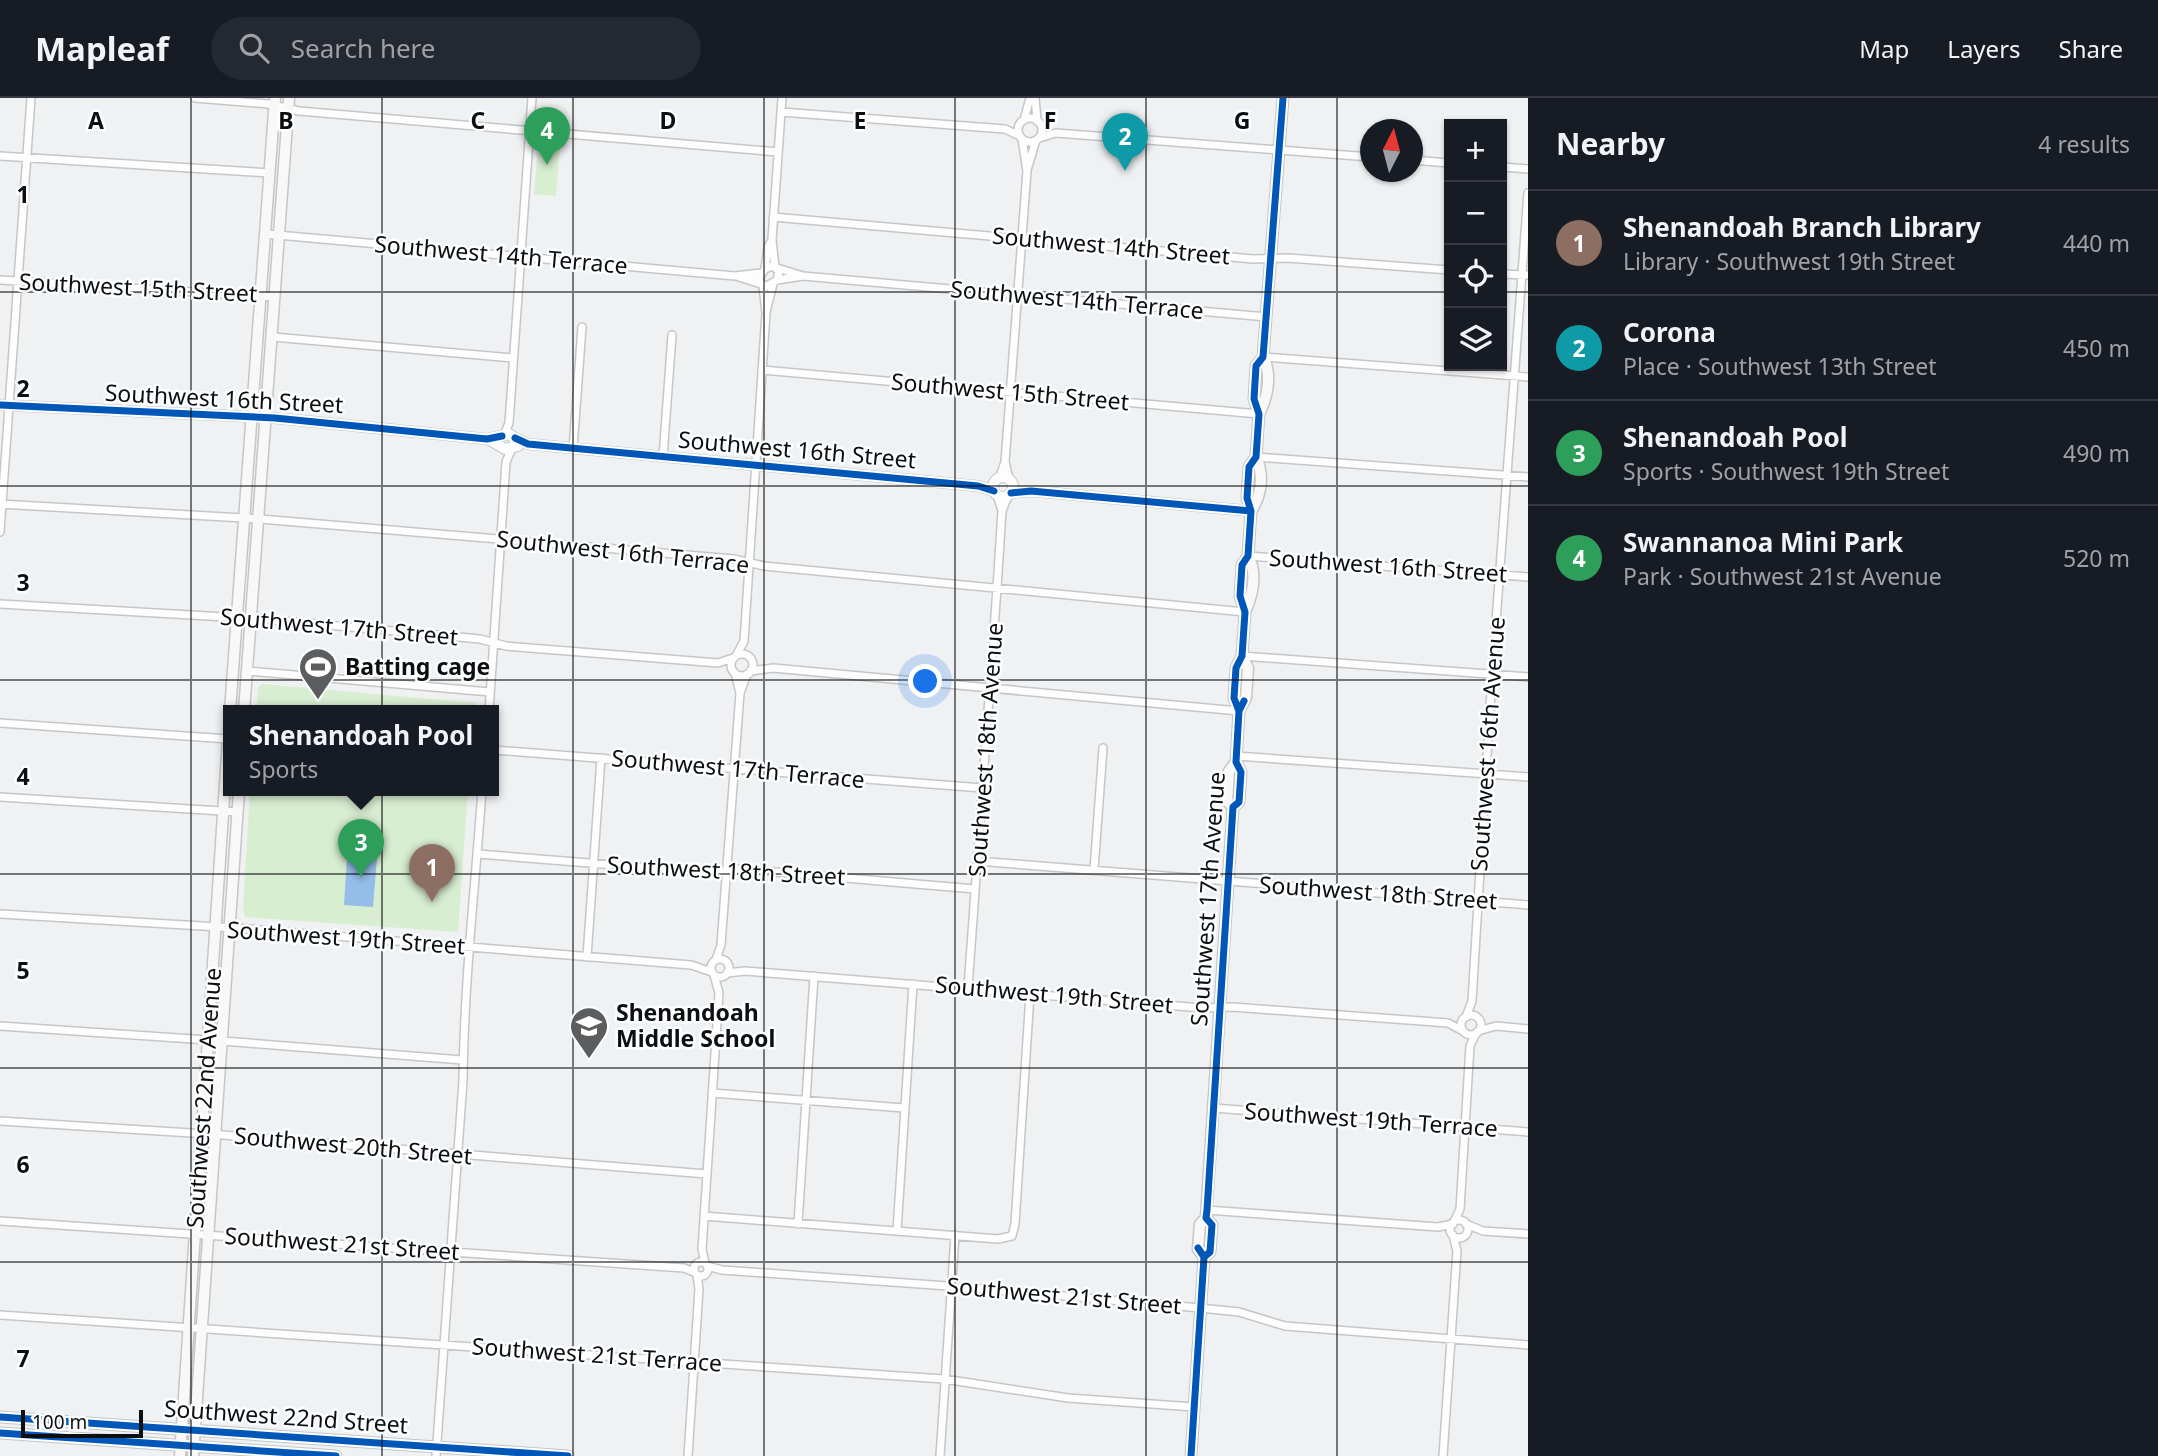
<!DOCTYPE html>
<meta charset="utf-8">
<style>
:root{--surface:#171b24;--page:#242831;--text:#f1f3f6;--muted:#9ea1a6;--line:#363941;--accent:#1a73e8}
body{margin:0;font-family:"Noto Sans",sans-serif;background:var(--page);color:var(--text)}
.controls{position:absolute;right:21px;top:21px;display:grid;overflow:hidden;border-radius:0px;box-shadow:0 2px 5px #0004}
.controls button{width:63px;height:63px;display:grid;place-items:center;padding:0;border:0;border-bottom:2px solid var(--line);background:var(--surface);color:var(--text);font:35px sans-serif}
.compass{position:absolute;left:1360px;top:21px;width:63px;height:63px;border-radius:50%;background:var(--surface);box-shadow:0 2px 5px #0004;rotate:6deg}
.scale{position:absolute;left:21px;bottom:18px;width:122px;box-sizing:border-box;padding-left:7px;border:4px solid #0d0e0f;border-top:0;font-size:19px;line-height:24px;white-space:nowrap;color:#0d0e0f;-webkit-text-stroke:5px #fdfeff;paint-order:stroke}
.you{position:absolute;left:926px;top:584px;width:24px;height:24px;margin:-18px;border:5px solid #fff;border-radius:50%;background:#1a73e8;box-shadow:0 0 0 10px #1a73e833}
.badge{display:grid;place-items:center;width:46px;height:46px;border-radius:50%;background:var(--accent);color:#fff;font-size:23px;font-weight:700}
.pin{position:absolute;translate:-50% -58px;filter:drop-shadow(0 2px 4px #0008)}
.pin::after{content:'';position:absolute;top:37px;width:24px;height:21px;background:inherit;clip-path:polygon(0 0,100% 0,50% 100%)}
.popup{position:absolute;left:223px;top:607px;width:276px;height:91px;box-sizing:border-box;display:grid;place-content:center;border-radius:0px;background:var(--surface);filter:drop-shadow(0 2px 5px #0005);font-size:23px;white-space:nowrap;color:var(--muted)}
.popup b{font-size:26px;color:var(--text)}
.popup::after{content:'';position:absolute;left:50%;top:100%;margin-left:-14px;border:14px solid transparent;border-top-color:var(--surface)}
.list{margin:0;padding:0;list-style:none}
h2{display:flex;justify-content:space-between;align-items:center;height:91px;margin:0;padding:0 28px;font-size:30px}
h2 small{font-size:23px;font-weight:400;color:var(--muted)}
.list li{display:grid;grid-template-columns:46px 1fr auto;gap:21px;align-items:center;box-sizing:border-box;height:105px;padding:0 28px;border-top:2px solid var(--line)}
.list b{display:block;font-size:26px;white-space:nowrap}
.list p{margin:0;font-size:23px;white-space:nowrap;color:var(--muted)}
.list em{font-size:23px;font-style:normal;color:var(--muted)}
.icon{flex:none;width:38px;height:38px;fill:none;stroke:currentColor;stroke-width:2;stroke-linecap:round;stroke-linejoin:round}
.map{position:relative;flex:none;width:1528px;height:1358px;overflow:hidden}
header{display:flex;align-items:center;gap:42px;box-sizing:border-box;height:98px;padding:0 35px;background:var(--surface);border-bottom:2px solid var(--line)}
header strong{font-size:33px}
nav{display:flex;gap:38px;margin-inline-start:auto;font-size:24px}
.search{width:490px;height:63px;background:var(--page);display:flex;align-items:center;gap:18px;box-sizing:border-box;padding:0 24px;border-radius:38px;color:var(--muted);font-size:26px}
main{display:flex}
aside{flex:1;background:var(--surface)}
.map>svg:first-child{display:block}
.green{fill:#d8eed1}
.water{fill:#94bde9}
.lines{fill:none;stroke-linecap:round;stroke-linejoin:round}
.minor-casing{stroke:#c5c6c7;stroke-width:10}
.tertiary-casing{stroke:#c5c6c7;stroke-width:12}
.secondary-casing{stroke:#c5c6c7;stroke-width:13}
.minor{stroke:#fdfdfd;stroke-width:7}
.tertiary{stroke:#fdfdfd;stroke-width:10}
.secondary{stroke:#f9f8f7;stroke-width:10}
.cycleway-casing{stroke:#fdfeff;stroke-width:11}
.cycleway{stroke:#0057b8;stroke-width:7}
.grid{fill:none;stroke:#0d0e0f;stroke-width:2;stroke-opacity:0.55}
.labels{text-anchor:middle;stroke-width:5;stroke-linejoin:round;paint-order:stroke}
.street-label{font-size:23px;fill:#0d0e0f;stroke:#fdfeff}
.poi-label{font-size:23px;font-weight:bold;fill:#0d0e0f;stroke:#fdfeff;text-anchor:start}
.grid-label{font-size:23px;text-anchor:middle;font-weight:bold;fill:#0d0e0f;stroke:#fdfeff;stroke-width:5;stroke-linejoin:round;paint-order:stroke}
</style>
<header>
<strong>Mapleaf</strong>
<div class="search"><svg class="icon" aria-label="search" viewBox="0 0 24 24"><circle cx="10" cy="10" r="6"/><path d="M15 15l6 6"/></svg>Search here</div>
<nav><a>Map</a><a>Layers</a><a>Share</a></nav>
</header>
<main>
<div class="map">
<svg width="1528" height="1358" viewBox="0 0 1528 1358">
<rect width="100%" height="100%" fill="#eff1f3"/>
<!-- green -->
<path class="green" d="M546,44L560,45L556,98L534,96L538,48Z
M262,586L476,605L475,613H256L258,589Z
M250,693H468L458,834L245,819L243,810Z"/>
<!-- water -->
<path class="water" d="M348,744L378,747L373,809L344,807Z"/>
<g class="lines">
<defs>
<path id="minor" d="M195,0L268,6L299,13L778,54
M1035,0L1037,23
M781,14L1005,31L1020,38
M1018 32a12 12 0 1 1 24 0a12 12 0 1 1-24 0Z
M1024,22L1030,0
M1039,40L1056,35L1370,59
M0,58L270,75
M1412,62L1449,65
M1502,69L1528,71
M1027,72L1036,42
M773,119L1253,161L1288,160L1449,172
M266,136L735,178L761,175
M775,169L772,142L782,0
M777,170L803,178L1267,219
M765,171L772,168L779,173L777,182L767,188L761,186L759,180L765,171L768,149L772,142
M1502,176L1528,177
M736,178L761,186
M0,182L275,199
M777,182L803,178
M766,214L773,186
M273,239L513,260
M1263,259L1528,279
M762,272L1259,316
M504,337L509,325L532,0
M573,351L582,229
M663,359L672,237
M1256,359L1528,379
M1005,364L1009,381
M999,381L1005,364L1027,73L1022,41
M0,406L260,421L734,461L764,468L1245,514
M1002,413L1008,398
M0,434L31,0
M1248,458L1528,479
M0,506L262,521L480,541L506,548L718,565L733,560
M731 567a11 11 0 1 1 22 0a11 11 0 1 1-22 0Z
M736,558L744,543L766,215L763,188
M1242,558L1528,579
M247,573L490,594
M750,573L773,570L1239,613
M735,575L740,595
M489,613L506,364L512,350
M0,625L228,641
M494,652L982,690
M1236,658L1528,679
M0,699L237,714
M478,756L714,775L740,771L975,791
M977,763L1528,807
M1094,772L1103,650
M0,816L236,830L691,867L712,874
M587,859L601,660
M711 870a9 9 0 1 1 18 0a9 9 0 1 1-18 0Z
M716,862L721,847L740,595L747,576
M727,875L745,873L1202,910L1233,909L1448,925L1463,933
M968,890L997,490L1002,413L997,397
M1461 927a10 10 0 1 1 20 0a10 10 0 1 1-20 0Z
M1466,919L1472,903L1492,577L1528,95
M0,928L223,943L462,962
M1478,933L1496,928L1528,931
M712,995L904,1010
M1214,1010L1528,1034
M0,1023L223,1037L707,1076
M1207,1112L1438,1129L1453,1126
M704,1118L998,1141L1012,1138L1015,1126L1030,896
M1450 1131a9 9 0 1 1 18 0a9 9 0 1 1-18 0Z
M0,1123L684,1170L694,1174
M1454,1124L1460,1111L1470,948L1476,935
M798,1126L814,878
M1466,1126L1483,1133L1528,1136
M897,1133L913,886
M694 1171a7 7 0 1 1 14 0a7 7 0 1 1-14 0Z
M705,1165L702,1151L719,895L714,877
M707,1168L722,1172L962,1189L1200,1210L1239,1214L1285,1228L1528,1247
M0,1217L944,1281L1068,1300L1194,1309
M436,1358L463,983C464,886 475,790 482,693
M688,1358L699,1191L697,1177
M940,1358L955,1137
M1443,1358L1457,1153L1453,1137"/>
<path id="tertiary" d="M0,307L275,320L487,341L509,336L515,340L514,349
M515,340L528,346L978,388L994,393
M488,341L505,351L518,348
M993 389a10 10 0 1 1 20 0a10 10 0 1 1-20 0Z
M1011,395L1031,393L1251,413"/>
<path id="secondary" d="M1259,316C1268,299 1272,275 1263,259
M1251,413C1262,397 1264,376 1256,359
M1245,514C1253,496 1258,476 1248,458
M230,613L275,0
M244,613L289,0
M1239,613L1234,600L1236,570L1242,558L1245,514L1240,498L1242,467L1248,458L1251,413L1247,400L1249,369L1256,359L1259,316L1254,301L1256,268L1263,259L1283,0
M1233,709L1227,703L1229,673L1236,664
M1204,1159L1210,1154L1212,1127L1206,1120L1233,709L1239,704L1241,674L1236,664L1239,613L1246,600L1248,570L1242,558
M0,1319L568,1358
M0,1335L336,1358
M180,1358L228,642
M193,1358L239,693
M1191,1358L1204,1159L1198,1151L1200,1126L1206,1120"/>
</defs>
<!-- minor casing -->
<use href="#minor" class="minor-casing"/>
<!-- tertiary casing -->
<use href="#tertiary" class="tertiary-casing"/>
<!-- secondary casing -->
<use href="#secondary" class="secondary-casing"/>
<!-- minor -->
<use href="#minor" class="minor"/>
<!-- tertiary -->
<use href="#tertiary" class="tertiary"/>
<!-- secondary -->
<use href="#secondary" class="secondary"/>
<defs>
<path id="cycleway" d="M0,307L275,320L487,341L502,338
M515,340L528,346L978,388L994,393
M1011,395L1031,393L1251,413
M1239,613L1234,600L1236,570L1242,558L1245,514L1240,498L1242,467L1248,458L1251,413L1247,400L1249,369L1256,359L1259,316L1254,301L1256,268L1263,259L1283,0
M1204,1159L1210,1154L1212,1127L1206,1120L1207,1112L1233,709L1239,704L1241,674L1236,664L1239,613L1244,603
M0,1319L568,1358
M0,1335L336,1358
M1191,1358L1204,1159L1198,1150"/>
</defs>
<!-- cycleway casing -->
<use href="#cycleway" class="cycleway-casing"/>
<!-- cycleway -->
<use href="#cycleway" class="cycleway"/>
</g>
<!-- grid -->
<path class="grid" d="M191,0V1358M382,0V1358M573,0V1358M764,0V1358M955,0V1358M1146,0V1358M1337,0V1358M0,194H1449M1502,194H1528M0,388H1528M0,582H1528M0,776H1528M0,970H1528M0,1164H1528"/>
<!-- icons -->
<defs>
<symbol id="stadium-pin" viewBox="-11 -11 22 30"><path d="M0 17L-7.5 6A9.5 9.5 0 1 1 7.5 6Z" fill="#5c5d5f" stroke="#fdfeff"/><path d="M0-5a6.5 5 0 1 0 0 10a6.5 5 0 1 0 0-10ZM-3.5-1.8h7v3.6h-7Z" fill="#fff"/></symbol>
<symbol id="school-pin" viewBox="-11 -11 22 30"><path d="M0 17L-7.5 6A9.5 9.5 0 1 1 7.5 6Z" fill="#5c5d5f" stroke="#fdfeff"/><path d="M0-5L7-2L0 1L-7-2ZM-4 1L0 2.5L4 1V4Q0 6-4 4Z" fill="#fff"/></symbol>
</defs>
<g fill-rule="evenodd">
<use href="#stadium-pin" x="296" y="547" width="44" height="60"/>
<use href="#school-pin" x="567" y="906" width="44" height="60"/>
</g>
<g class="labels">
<!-- street labels -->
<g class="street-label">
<text transform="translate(1111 148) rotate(5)" y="8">Southwest 14th Street</text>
<text transform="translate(501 157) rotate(5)" y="8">Southwest 14th Terrace</text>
<text transform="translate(138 190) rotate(3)" y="8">Southwest 15th Street</text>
<text transform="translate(1077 202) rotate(5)" y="8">Southwest 14th Terrace</text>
<text transform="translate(1010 294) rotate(5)" y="8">Southwest 15th Street</text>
<text transform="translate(224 301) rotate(3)" y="8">Southwest 16th Street</text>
<text transform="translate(797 352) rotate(5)" y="8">Southwest 16th Street</text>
<text transform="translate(623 454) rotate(6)" y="8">Southwest 16th Terrace</text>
<text transform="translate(1388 468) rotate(4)" y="8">Southwest 16th Street</text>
<text transform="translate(339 529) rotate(5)" y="8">Southwest 17th Street</text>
<text transform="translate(1488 646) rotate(-86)" y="8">Southwest 16th Avenue</text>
<text transform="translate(986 652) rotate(-86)" y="8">Southwest 18th Avenue</text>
<text transform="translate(738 671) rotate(5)" y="8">Southwest 17th Terrace</text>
<text transform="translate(726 773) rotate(3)" y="8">Southwest 18th Street</text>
<text transform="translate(1378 795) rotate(4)" y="8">Southwest 18th Street</text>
<text transform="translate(1208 801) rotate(-86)" y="8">Southwest 17th Avenue</text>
<text transform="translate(346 840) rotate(4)" y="8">Southwest 19th Street</text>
<text transform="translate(1054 897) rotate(5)" y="8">Southwest 19th Street</text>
<text transform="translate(204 1000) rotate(-86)" y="8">Southwest 22nd Avenue</text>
<text transform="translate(1371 1022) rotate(4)" y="8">Southwest 19th Terrace</text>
<text transform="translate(353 1048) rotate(5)" y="8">Southwest 20th Street</text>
<text transform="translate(342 1146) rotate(4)" y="8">Southwest 21st Street</text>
<text transform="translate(1064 1198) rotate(5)" y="8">Southwest 21st Street</text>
<text transform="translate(597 1257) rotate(4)" y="8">Southwest 21st Terrace</text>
<text transform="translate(286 1319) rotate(4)" y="8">Southwest 22nd Street</text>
</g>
<!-- poi labels -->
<g class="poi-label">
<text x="345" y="577">Batting cage</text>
<text x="616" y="923">Shenandoah<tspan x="616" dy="26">Middle School</tspan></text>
</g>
</g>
<g class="grid-label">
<text x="96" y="31">A</text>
<text x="286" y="31">B</text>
<text x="478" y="31">C</text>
<text x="668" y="31">D</text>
<text x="860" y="31">E</text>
<text x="1050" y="31">F</text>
<text x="1242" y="31">G</text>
<text x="23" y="105">1</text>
<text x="23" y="299">2</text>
<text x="23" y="493">3</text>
<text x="23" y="687">4</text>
<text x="23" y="881">5</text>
<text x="23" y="1075">6</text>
<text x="23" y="1269">7</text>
</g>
</svg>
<div class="controls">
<button>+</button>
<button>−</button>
<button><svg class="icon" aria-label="locate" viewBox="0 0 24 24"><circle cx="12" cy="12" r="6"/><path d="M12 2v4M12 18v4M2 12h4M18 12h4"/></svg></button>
<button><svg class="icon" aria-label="layers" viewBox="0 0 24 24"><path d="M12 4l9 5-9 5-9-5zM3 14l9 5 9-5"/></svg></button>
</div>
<svg class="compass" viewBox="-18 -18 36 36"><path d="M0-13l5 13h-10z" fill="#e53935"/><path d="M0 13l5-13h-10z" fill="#9ea1a6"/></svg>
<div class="scale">100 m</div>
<div class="you"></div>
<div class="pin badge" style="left:432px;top:804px;background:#8d6e63">1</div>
<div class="pin badge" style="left:1125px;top:73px;background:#0f9aa8">2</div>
<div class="pin badge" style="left:361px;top:779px;background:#2e9e5b">3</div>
<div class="popup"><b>Shenandoah Pool</b>Sports</div>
<div class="pin badge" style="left:547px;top:67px;background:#2e9e5b">4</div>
</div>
<aside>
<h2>Nearby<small>4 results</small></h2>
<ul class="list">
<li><span class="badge" style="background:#8d6e63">1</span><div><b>Shenandoah Branch Library</b><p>Library · Southwest 19th Street</p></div><em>440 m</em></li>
<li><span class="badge" style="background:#0f9aa8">2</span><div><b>Corona</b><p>Place · Southwest 13th Street</p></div><em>450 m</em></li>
<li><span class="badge" style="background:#2e9e5b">3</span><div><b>Shenandoah Pool</b><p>Sports · Southwest 19th Street</p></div><em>490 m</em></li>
<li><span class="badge" style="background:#2e9e5b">4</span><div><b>Swannanoa Mini Park</b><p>Park · Southwest 21st Avenue</p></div><em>520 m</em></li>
</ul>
</aside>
</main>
